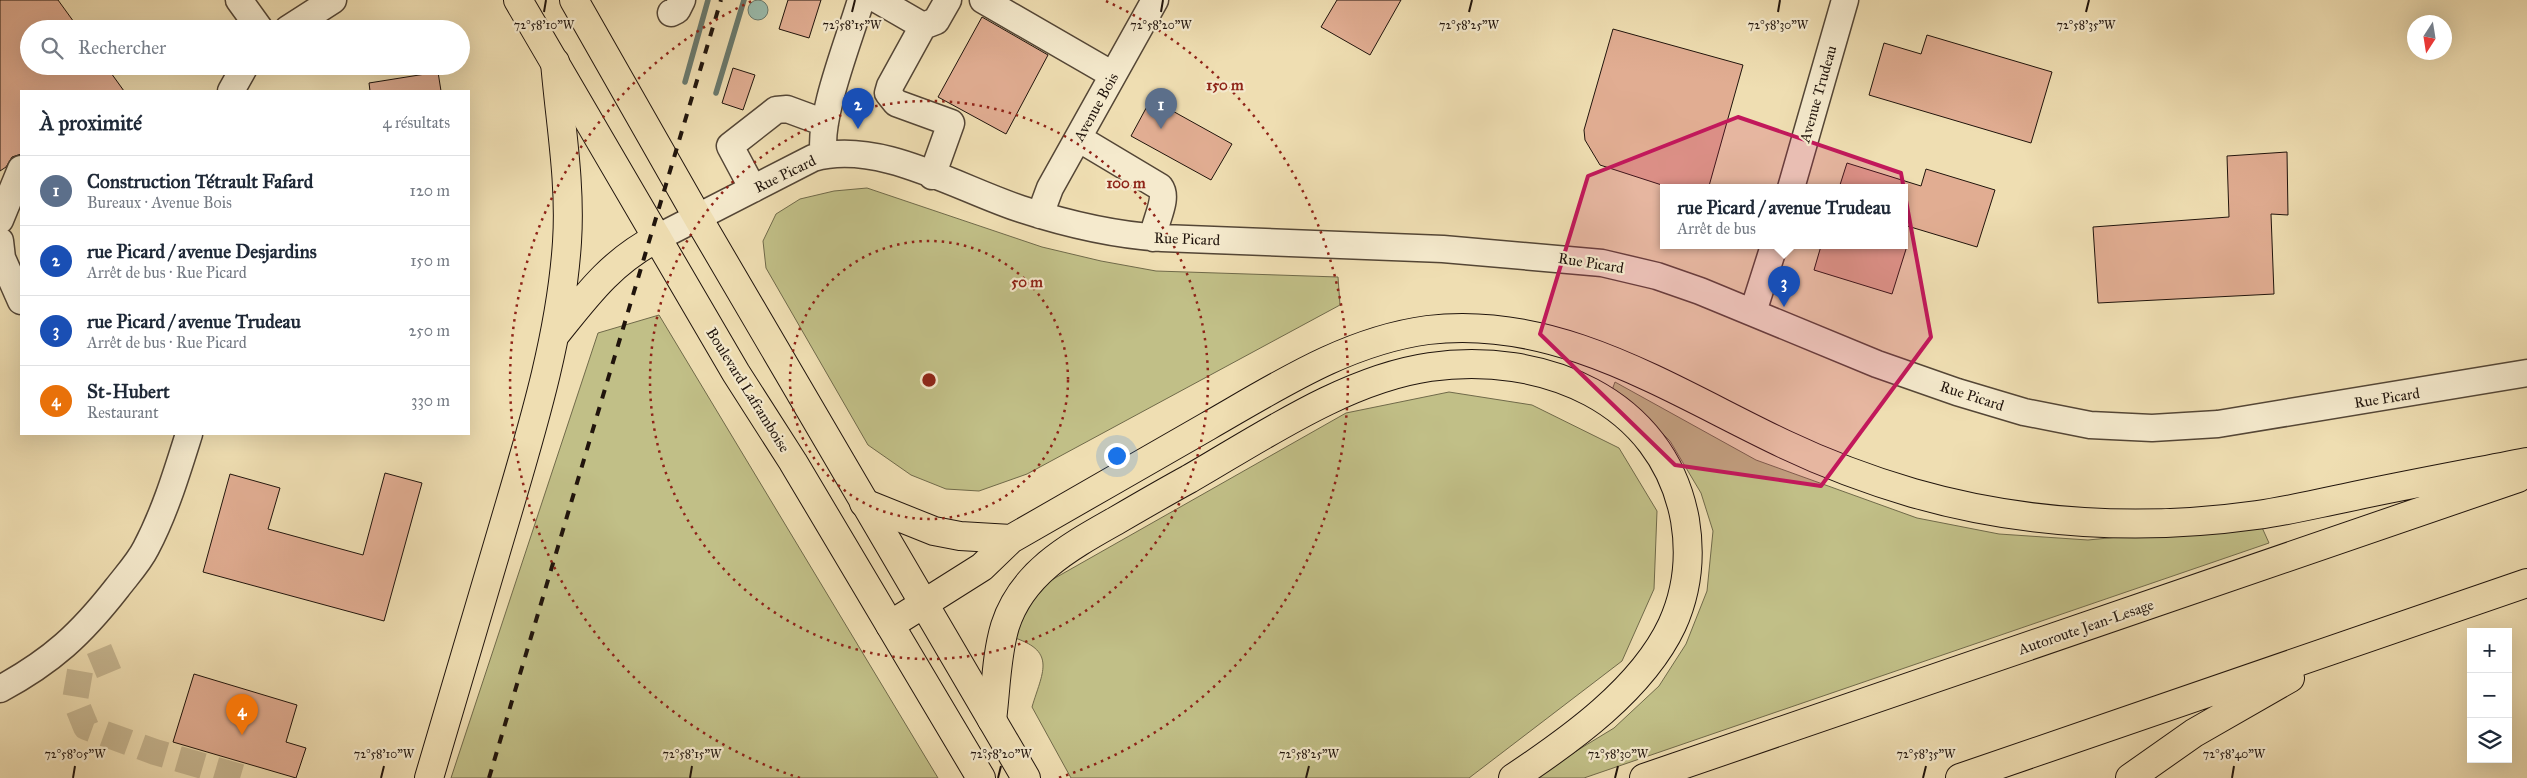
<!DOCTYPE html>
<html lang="fr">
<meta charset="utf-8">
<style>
:root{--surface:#fff;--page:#f2f2f3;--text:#1f2937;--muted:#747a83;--line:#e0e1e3;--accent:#111827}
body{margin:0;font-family:"IM FELL Great Primer",serif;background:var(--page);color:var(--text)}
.controls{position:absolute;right:15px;bottom:15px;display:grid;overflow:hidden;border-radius:0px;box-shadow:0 5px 20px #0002}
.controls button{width:45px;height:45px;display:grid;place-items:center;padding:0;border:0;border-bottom:1px solid var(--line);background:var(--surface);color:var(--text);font:25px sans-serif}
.compass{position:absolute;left:2407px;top:15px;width:45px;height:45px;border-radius:50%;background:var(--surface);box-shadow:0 5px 20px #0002;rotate:192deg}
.you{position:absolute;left:1116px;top:455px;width:18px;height:18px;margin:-12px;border:4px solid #fff;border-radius:50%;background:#1a73e8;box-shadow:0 0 0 8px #1a73e833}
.badge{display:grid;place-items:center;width:32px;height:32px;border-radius:50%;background:var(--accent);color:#fff;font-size:16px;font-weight:700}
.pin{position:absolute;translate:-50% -41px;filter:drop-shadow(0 1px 2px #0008)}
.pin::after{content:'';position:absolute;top:26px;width:18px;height:15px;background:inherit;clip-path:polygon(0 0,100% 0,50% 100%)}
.popup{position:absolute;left:1660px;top:184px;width:248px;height:65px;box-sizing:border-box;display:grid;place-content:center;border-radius:0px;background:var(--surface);filter:drop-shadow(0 1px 4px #0005);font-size:16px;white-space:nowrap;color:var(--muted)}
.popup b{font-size:19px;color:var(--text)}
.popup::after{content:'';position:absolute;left:50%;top:100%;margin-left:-10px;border:10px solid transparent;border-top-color:var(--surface)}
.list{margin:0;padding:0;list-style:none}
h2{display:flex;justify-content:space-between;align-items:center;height:65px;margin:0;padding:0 20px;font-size:21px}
h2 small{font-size:16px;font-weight:400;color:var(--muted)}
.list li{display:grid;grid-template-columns:32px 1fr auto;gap:15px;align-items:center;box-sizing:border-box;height:70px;padding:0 20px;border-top:1px solid var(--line)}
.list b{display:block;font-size:19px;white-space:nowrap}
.list p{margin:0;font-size:16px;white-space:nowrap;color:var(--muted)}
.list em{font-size:16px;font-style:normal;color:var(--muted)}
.icon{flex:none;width:28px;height:28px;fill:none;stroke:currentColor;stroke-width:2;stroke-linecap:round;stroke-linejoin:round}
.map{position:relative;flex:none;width:2527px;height:778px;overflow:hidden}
.search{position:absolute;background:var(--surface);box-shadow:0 5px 20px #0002;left:20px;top:20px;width:450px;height:55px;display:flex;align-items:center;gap:12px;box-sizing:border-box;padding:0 18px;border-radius:28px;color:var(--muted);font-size:19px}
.panel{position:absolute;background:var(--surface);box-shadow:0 5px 20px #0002;left:20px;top:90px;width:450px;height:345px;border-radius:0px}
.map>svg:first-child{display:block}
.green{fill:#c1bf87;stroke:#706a4a}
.water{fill:#9abcad;stroke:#69796d}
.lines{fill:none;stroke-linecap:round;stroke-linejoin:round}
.stream{stroke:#69796d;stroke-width:5.5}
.building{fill:#e1ad92;stroke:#20140c}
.minor-tunnel{stroke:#c6b691;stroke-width:26;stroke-dasharray:26 13;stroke-linecap:butt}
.minor-casing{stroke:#544636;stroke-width:29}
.major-casing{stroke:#20140c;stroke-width:30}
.highway-casing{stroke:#20140c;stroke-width:30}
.minor{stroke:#f5eacd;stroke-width:26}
.major{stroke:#efdeb2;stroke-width:28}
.highway{stroke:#efdeb2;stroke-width:28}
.rail{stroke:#20140c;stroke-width:4;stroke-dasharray:9 9;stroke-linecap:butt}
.marked{fill:#c2185b;fill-opacity:0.2;stroke:#c2185b;stroke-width:4;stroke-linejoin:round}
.ticks{fill:none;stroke:#20140c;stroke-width:2}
.ring{fill:none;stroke:#8f2418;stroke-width:2.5;stroke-dasharray:2.5 5}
.labels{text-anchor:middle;stroke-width:4.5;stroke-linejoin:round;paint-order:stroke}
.street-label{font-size:15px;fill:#20140c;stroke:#f5eacd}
.ticks-label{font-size:12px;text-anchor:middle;fill:#20140c;stroke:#f5eacd;stroke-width:4.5;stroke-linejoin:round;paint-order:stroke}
.centre{fill:#8f2418;stroke:#f5eacd;stroke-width:2.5}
.ring-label{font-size:15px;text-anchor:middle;font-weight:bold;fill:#8f2418;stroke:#f5eacd;stroke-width:4.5;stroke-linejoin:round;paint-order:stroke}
</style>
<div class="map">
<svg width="2527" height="778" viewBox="0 0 2527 778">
<rect width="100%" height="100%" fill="#efdeb2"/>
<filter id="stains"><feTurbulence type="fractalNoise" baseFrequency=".004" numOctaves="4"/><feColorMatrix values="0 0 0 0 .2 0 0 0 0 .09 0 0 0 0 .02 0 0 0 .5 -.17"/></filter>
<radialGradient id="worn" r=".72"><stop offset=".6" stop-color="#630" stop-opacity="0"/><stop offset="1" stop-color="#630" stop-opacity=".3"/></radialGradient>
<!-- green -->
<path class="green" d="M867,188L1042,247L1101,261L1156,271L1338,277L1340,305L1027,474L979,491L946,489L911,475L868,445L766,268L763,241L776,214L800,199L834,191Z
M659,315L938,778H451L598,333Z
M1615,382L1756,460L1917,518L1999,534L2088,540L2260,523L2269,543L1584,778H1532L1614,728L1659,686L1686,644L1707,591L1713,531L1701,493L1670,441L1644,415L1612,390Z
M1449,392L1532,405L1619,448L1657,511L1654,589L1622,661L1469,778H1071L1032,707C1042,673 1057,652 1015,638L1026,608L1048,582L1346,413Z"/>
<!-- water -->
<path class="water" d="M748 10a10 10 0 1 1 20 0a10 10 0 1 1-20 0Z"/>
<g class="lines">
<!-- stream -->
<path class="stream" d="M685,82L708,0
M716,93L744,0"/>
</g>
<!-- building -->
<path class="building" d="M0,0H58L79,29H29V66H106L124,91H21V154L12,157L6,167L0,171Z
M788,0H821L809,38L779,29Z
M1337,0H1401L1370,55L1321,27Z
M982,17L1048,55L1006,134L938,97Z
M1613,29L1743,65L1709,186L1702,188H1671L1600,165L1585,140L1584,130Z
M1927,35L2052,72L2031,143L1869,95L1884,43L1921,54Z
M733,68L755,75L743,110L722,103Z
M438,72L441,91H370L369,83Z
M1151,99L1232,144L1211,180L1131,136Z
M2287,152L2288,215L2271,214L2274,294L2098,303L2093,227L2229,217L2227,156Z
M1847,163L1921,186L1926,169L1995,190L1977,247L1904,225V188H1839Z
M1821,246H1907L1892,294L1814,270Z
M385,473L422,483L384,621L203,572L230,474L280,488L268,529L363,555Z
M194,674L297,705L286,742L306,748L296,778L173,742Z"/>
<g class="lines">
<!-- minor-tunnel -->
<path class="minor-tunnel" d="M116,656L80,671L75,700L86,727L155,752L244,778"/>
<defs>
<path id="minor" d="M239,0L260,29
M878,0L923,26
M983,0L1113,75
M671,13L677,10L682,0
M288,29L333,0
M231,91L245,66
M1078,138L1160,187C1169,199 1154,222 1153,238
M824,155C817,119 850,38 861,0
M932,176L951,123L896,103L888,93L890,86L923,26L936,21L948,0
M1791,188L1845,0
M753,189L730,146L776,110L787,109L825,123
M1040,215L1050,188L1155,0
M0,220L21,169
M657,238L813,158C879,139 959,189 1021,209C1067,224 1114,235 1162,238L1443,249L1602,263L1657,276L1700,291L1877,364L1957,392L2024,412L2090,425L2152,428L2218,424L2527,373
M0,241L2,258L21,301
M1753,312L1774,246
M0,689C52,661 81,634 117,588C127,575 139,562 146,548C165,512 177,472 189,434"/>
<path id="major" d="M518,0L736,373L793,462L981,778
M574,0L698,218L1026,778"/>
<path id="highway" d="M555,335C587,295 611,262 657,238
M864,503L934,531L960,536L1011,539
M890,625L982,567L1011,539C1077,501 1142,464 1208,426C1278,386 1346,341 1428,330C1558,314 1672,391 1784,444C1826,464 1869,480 1913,493C2024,525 2143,531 2257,515C2287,511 2315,504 2345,498C2405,485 2466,474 2527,462
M992,720C996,690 996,656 1005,626C1022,572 1071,546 1117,520C1141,506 1165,492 1189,479C1262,437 1346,379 1430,367C1541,351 1663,399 1685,520C1691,556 1687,592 1672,625C1642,689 1570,740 1513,778
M429,778C455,690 481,602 507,514C533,426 561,334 567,242C571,182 560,122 555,62
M1644,778L2518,478
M1960,778L2527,583
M2130,778L2194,733L2290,678"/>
</defs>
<!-- minor casing -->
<use href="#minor" class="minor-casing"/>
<!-- major casing -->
<use href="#major" class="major-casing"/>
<!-- highway casing -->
<use href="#highway" class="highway-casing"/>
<!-- minor -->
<use href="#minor" class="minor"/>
<!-- major -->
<use href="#major" class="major"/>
<!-- highway -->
<use href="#highway" class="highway"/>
<!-- rail -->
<path class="rail" d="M489,778L721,0"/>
</g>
<!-- marked area -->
<path class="marked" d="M1738,117L1901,173L1931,337L1821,486L1675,465L1540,334L1588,176Z"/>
<!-- ticks -->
<path class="ticks" d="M544,12L546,0M852,12L855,0M1161,12L1163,0M1469,12L1472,0M1778,12L1780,0M2086,12L2089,0M73,778L75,766M381,778L384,766M690,778L692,766M998,778L1001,766M1306,778L1309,766M1615,778L1618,766M1923,778L1926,766M2232,778L2234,766"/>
<!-- distance rings -->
<g class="ring">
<circle cx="929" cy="380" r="139"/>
<circle cx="929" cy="380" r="279"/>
<path d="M800 778A418 418 0 0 1 752 1M1106 1A418 418 0 0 1 1058 778"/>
</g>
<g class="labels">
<!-- street labels -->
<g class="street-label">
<text transform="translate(1818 94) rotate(-74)" y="5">Avenue Trudeau</text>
<text transform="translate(1096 107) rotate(-61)" y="5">Avenue Bois</text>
<text transform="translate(785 174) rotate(-26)" y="5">Rue Picard</text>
<text transform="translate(1187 239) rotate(2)" y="5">Rue Picard</text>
<text transform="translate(1591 263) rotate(9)" y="5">Rue Picard</text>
<text transform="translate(748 390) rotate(58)" y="5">Boulevard Laframboise</text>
<text transform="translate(1972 396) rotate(18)" y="5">Rue Picard</text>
<text transform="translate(2387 398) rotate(-9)" y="5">Rue Picard</text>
<text transform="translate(2086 627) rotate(-19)" y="5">Autoroute Jean-Lesage</text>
</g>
</g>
<g class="ticks-label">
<text x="544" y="29">72°58'10"W</text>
<text x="852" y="29">72°58'15"W</text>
<text x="1161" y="29">72°58'20"W</text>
<text x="1469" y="29">72°58'25"W</text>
<text x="1778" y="29">72°58'30"W</text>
<text x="2086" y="29">72°58'35"W</text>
<text x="75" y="758">72°58'05"W</text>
<text x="384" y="758">72°58'10"W</text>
<text x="692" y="758">72°58'15"W</text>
<text x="1001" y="758">72°58'20"W</text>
<text x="1309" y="758">72°58'25"W</text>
<text x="1618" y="758">72°58'30"W</text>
<text x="1926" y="758">72°58'35"W</text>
<text x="2234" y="758">72°58'40"W</text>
</g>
<circle cx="929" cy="380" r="8" class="centre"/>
<g class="ring-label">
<text x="1225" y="90">150 m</text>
<text x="1126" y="188">100 m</text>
<text x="1027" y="287">50 m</text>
</g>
<rect width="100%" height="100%" filter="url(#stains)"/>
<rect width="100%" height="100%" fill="url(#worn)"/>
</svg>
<div class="controls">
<button>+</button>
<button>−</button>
<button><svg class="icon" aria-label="layers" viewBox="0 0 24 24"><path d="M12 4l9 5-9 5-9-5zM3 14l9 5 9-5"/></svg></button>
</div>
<svg class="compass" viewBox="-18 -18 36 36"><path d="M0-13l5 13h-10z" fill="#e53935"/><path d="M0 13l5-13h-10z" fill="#747a83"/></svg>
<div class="you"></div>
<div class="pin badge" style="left:1161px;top:129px;background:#5c6f8a">1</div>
<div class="pin badge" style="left:858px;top:129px;background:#1a4fb4">2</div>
<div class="pin badge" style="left:1784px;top:307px;background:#1a4fb4">3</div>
<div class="popup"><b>rue Picard / avenue Trudeau</b>Arrêt de bus</div>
<div class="pin badge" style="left:242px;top:735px;background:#e8710a">4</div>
<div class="search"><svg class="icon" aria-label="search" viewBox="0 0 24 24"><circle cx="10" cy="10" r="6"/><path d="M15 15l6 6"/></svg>Rechercher</div>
<section class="panel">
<h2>À proximité<small>4 résultats</small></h2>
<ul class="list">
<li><span class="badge" style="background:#5c6f8a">1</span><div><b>Construction Tétrault Fafard</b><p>Bureaux · Avenue Bois</p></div><em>120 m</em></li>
<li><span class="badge" style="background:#1a4fb4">2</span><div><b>rue Picard / avenue Desjardins</b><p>Arrêt de bus · Rue Picard</p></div><em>150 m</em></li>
<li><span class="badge" style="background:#1a4fb4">3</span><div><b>rue Picard / avenue Trudeau</b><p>Arrêt de bus · Rue Picard</p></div><em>250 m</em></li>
<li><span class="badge" style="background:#e8710a">4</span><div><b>St-Hubert</b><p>Restaurant</p></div><em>330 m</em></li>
</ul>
</section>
</div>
